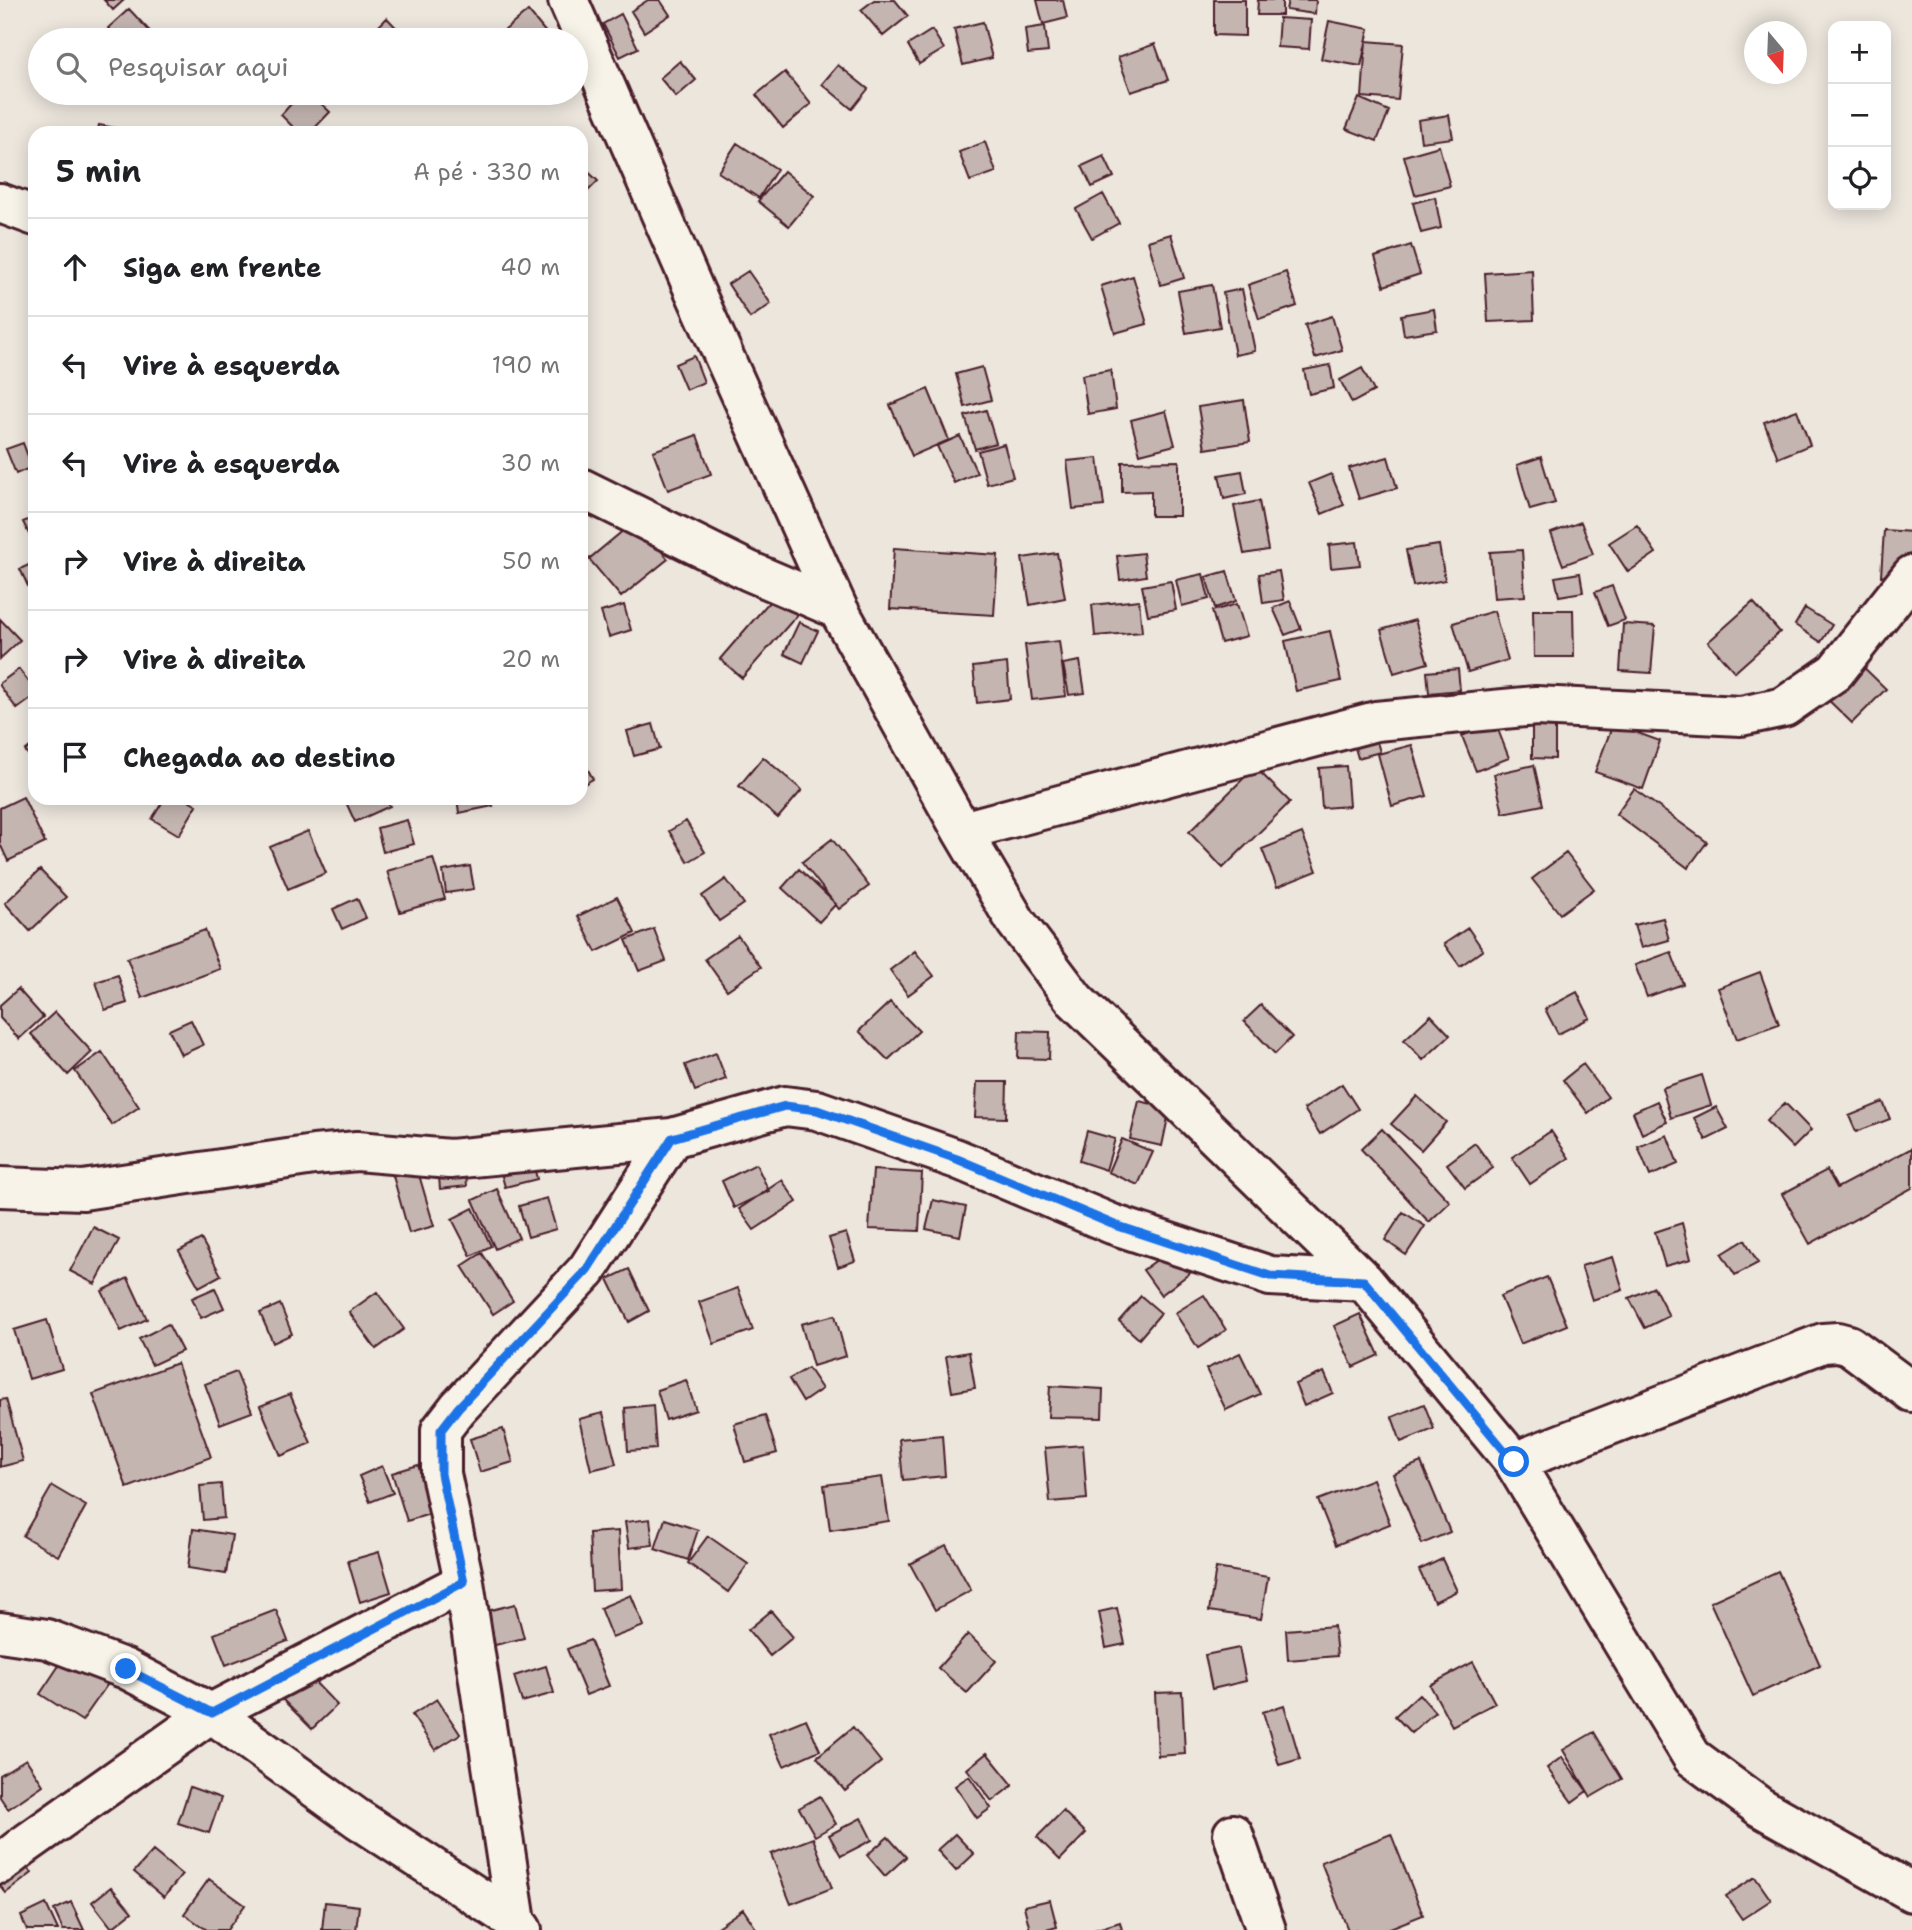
<!DOCTYPE html>
<html lang="pt">
<meta charset="utf-8">
<style>
:root{--surface:#fff;--page:#f6f6f6;--text:#202124;--muted:#757577;--line:#e0e0e0}
body{margin:0;font-family:"Shantell Sans",sans-serif;background:var(--page);color:var(--text)}
.controls{position:absolute;right:21px;top:21px;display:grid;overflow:hidden;border-radius:14px;box-shadow:0 4px 18px #0003}
.controls button{width:63px;height:63px;display:grid;place-items:center;padding:0;border:0;border-bottom:2px solid var(--line);background:var(--surface);color:var(--text);font:35px sans-serif}
.compass{position:absolute;left:1744px;top:21px;width:63px;height:63px;border-radius:50%;background:var(--surface);box-shadow:0 4px 18px #0003;rotate:161deg}
.stop{position:absolute;width:21px;height:21px;margin:-16px;border:5px solid #1a73e8;border-radius:50%;background:#fff}
.stop.end{background:#1a73e8;border-color:#fff;box-shadow:0 2px 7px #0008}
.list{margin:0;padding:0;list-style:none}
h2{display:flex;justify-content:space-between;align-items:center;height:91px;margin:0;padding:0 28px;font-size:30px}
h2 small{font-size:23px;font-weight:400;color:var(--muted)}
.list li{display:grid;grid-template-columns:46px 1fr auto;gap:21px;align-items:center;box-sizing:border-box;height:98px;padding:0 28px;border-top:2px solid var(--line)}
.list b{display:block;font-size:26px;white-space:nowrap}
.list em{font-size:23px;font-style:normal;color:var(--muted)}
.icon{flex:none;width:38px;height:38px;fill:none;stroke:currentColor;stroke-width:2;stroke-linecap:round;stroke-linejoin:round}
.map{position:relative;flex:none;width:1912px;height:1930px;overflow:hidden}
.search{position:absolute;background:var(--surface);box-shadow:0 4px 18px #0003;left:28px;top:28px;width:560px;height:77px;display:flex;align-items:center;gap:18px;box-sizing:border-box;padding:0 24px;border-radius:38px;color:var(--muted);font-size:26px}
.panel{position:absolute;background:var(--surface);box-shadow:0 4px 18px #0003;left:28px;top:126px;width:560px;height:679px;border-radius:21px}
.map>svg:first-child{display:block}
.building{fill:#c4b5b0;stroke:#4a1f2b;stroke-width:2}
.lines{fill:none;stroke-linecap:round;stroke-linejoin:round}
.minor-casing{stroke:#4a1f2b;stroke-width:44}
.minor{stroke:#f7f3e8;stroke-width:38}
.route{stroke:#1a73e8;stroke-width:9}
</style>
<div class="map">
<svg width="1912" height="1930" viewBox="0 0 1912 1930">
<rect width="100%" height="100%" fill="#ece6dd"/>
<filter id="ink" filterUnits="userSpaceOnUse"><feTurbulence type="fractalNoise" baseFrequency=".0143" numOctaves="2"/><feDisplacementMap in="SourceGraphic" scale="14" xChannelSelector="R" yChannelSelector="G"/><feConvolveMatrix kernelMatrix="1 2 1 2 8 2 1 2 1" color-interpolation-filters="sRGB"/></filter>
<g filter="url(#ink)">
<!-- building -->
<path class="building" d="M104,0H124L113,10Z
M648,0H660L670,15L644,32L631,11Z
M648,0H660L670,15L644,32L631,11Z
M874,0H895L908,16L883,36L861,10Z
M1037,0H1063L1067,18L1043,24Z
M1037,0H1063L1067,18L1043,24Z
M1214,0H1245V36L1214,35Z
M1214,0H1245V36L1214,35Z
M1258,0H1282V15H1257Z
M1288,0H1316L1315,14L1286,10Z
M129,9L158,40H119L108,28Z
M528,11L547,34L540,40H493Z
M621,14L638,48L620,57L603,24Z
M387,18L408,40H365Z
M1279,18L1311,20L1309,49L1277,47Z
M1329,21L1369,29L1361,66L1321,59Z
M983,22L992,58L963,65L954,29Z
M1045,26L1048,52L1028,54L1025,29Z
M932,30L944,49L919,64L908,45Z
M1366,41L1403,44L1398,100L1362,97Z
M1155,44L1168,80L1131,92L1118,57Z
M680,61L696,80L676,97L660,78Z
M838,65L868,89L852,109L822,84Z
M785,72L811,104L783,128L756,95Z
M785,72L811,104L783,128L756,95Z
M301,93H310L330,112L310,133H299L281,115Z
M1359,98L1389,111L1377,141L1346,129Z
M1449,115L1453,138L1421,142L1418,120Z
M99,125L133,131V133H97Z
M99,125L133,131V133H97Z
M985,142L996,172L970,181L959,152Z
M737,143L777,169L759,198L718,172Z
M737,143L777,169L759,198L718,172Z
M1439,146L1450,186L1415,195L1404,156Z
M1104,156L1114,177L1092,187L1082,166Z
M581,165L598,181L583,196L581,193Z
M784,171L814,196L789,226L758,201Z
M1103,194L1119,223L1092,238L1076,209Z
M1435,197L1441,228L1421,233L1413,203Z
M1171,234L1184,278L1161,285L1148,241Z
M1411,245L1420,274L1384,286L1375,257Z
M1532,270L1534,320L1488,322L1485,273Z
M1532,270L1534,320L1488,322L1485,273Z
M748,271L771,304L750,318L728,284Z
M1286,272L1297,306L1259,319L1248,285Z
M1133,276L1147,324L1115,333L1101,286Z
M1212,285L1220,327L1186,333L1178,291Z
M1242,289L1255,351L1235,355L1223,293Z
M1434,309L1437,330L1404,335L1401,315Z
M1434,309L1437,330L1404,335L1401,315Z
M1332,316L1342,350L1315,358L1305,325Z
M694,356L704,382L686,390L675,364Z
M694,356L704,382L686,390L675,364Z
M1330,365L1334,388L1309,394L1304,370Z
M982,367L991,400L965,407L956,374Z
M1362,368L1374,391L1352,403L1340,380Z
M1111,370L1116,409L1088,414L1082,375Z
M1111,370L1116,409L1088,414L1082,375Z
M928,389L949,440L912,456L890,405Z
M1244,400L1250,442L1205,449L1198,407Z
M1244,400L1250,442L1205,449L1198,407Z
M986,410L996,443L975,449L965,416Z
M1797,410L1810,445L1778,458L1764,422Z
M1166,411L1175,445L1140,454L1131,420Z
M697,435L711,474L668,490L653,451Z
M960,436L977,473L954,483L937,446Z
M23,443L32,467L16,474L6,449Z
M1004,444L1013,477L987,484L978,451Z
M1388,457L1397,488L1359,499L1349,468Z
M1541,457L1555,503L1530,510L1517,465Z
M1541,457L1555,503L1530,510L1517,465Z
M1098,458L1104,506L1073,509L1067,461Z
M1098,458L1104,506L1073,509L1067,461Z
M1179,461V516H1151V491L1122,492V462Z
M1242,471L1246,494L1224,499L1219,475Z
M1331,474L1344,505L1322,514L1309,483Z
M1331,474L1344,505L1322,514L1309,483Z
M1259,501L1268,550L1244,554L1234,506Z
M35,517V546L23,522Z
M35,517V546L23,522Z
M636,520L668,559L621,597L589,559Z
M636,520L668,559L621,597L589,559Z
M1581,522L1593,554L1563,565L1551,533Z
M1637,525L1656,553L1628,572L1609,543Z
M1884,530L1912,532V578L1881,576Z
M1884,530L1912,532V578L1881,576Z
M1357,542L1360,565L1331,568L1329,545Z
M1439,545L1445,580L1413,586L1406,550Z
M894,548L998,555L994,615L890,609Z
M1522,550L1525,596L1494,598L1490,552Z
M1522,550L1525,596L1494,598L1490,552Z
M1057,553L1065,598L1030,605L1022,558Z
M1057,553L1065,598L1030,605L1022,558Z
M1143,553L1146,576L1120,580L1117,556Z
M1143,553L1146,576L1120,580L1117,556Z
M35,562V601L20,569Z
M1227,571L1236,601L1215,608L1206,577Z
M1279,571L1284,600L1263,603L1259,574Z
M1580,573L1583,592L1559,596L1555,577Z
M1203,574L1209,599L1182,606L1176,580Z
M1171,581L1176,610L1148,615L1142,586Z
M1171,581L1176,610L1148,615L1142,586Z
M1612,586L1625,620L1608,626L1595,592Z
M1612,586L1625,620L1608,626L1595,592Z
M776,594L799,613L742,678L720,659Z
M1139,600L1142,632L1095,636L1092,605Z
M1139,600L1142,632L1095,636L1092,605Z
M1290,601L1301,629L1285,635L1273,608Z
M1753,602L1780,632L1735,672L1708,642Z
M1237,604L1247,636L1221,643L1212,611Z
M624,605L631,630L609,637L601,612Z
M1805,608L1832,625L1821,642L1795,625Z
M1533,610H1573L1574,657H1534Z
M1494,611L1508,660L1468,672L1453,623Z
M0,619L20,640L0,659Z
M1415,620L1428,663L1394,673L1381,630Z
M1415,620L1428,663L1394,673L1381,630Z
M799,622L818,631L803,663L784,654Z
M799,622L818,631L803,663L784,654Z
M1623,624L1655,626L1651,673L1620,671Z
M1330,631L1341,681L1296,691L1285,641Z
M1059,641L1066,696L1032,700L1025,645Z
M1851,655L1886,689L1852,723L1817,689Z
M1080,661L1085,693L1069,695L1063,664Z
M1007,663L1010,699L977,703L973,667Z
M1007,663L1010,699L977,703L973,667Z
M19,669L35,690V696L17,709L0,686V683Z
M1458,669L1460,690L1429,693L1427,672Z
M1370,718L1380,752L1358,758L1348,724Z
M1532,719H1555V759L1532,758Z
M1532,719H1555V759L1532,758Z
M1495,722L1509,758L1476,771L1462,736Z
M653,724L660,749L634,756L627,731Z
M653,724L660,749L634,756L627,731Z
M1613,724L1660,741L1643,789L1595,772Z
M35,743V763L25,751Z
M1412,745L1427,796L1392,806L1378,754Z
M581,757L593,779L581,786Z
M581,757L593,779L581,786Z
M763,757L802,790L778,818L739,786Z
M1534,765L1543,805L1503,813L1494,774Z
M1346,766L1349,806L1322,808L1319,768Z
M1346,766L1349,806L1322,808L1319,768Z
M1255,767L1290,802L1223,868L1189,832Z
M1634,789L1707,842L1688,868L1616,814Z
M23,797L45,843L8,861L0,844V808Z
M23,797L45,843L8,861L0,844V808Z
M165,798H185L197,805L179,835L152,819Z
M344,798H386L390,806L355,822Z
M457,798H491L493,806L459,813Z
M407,820L414,844L383,852L377,828Z
M686,821L705,852L688,862L669,831Z
M308,831L326,873L288,889L270,847Z
M1302,833L1317,871L1277,887L1262,849Z
M1302,833L1317,871L1277,887L1262,849Z
M832,839L869,886L839,909L802,862Z
M1566,853L1594,889L1560,914L1532,879Z
M1566,853L1594,889L1560,914L1532,879Z
M433,858L445,899L400,912L387,871Z
M433,858L445,899L400,912L387,871Z
M470,866L474,889L446,893L443,871Z
M799,869L836,904L819,922L782,888Z
M40,870L66,897L30,931L5,903Z
M40,870L66,897L30,931L5,903Z
M726,879L744,904L719,921L702,896Z
M617,897L635,933L596,952L578,916Z
M357,898L366,918L342,929L333,909Z
M1663,918L1669,940L1641,948L1634,925Z
M1663,918L1669,940L1641,948L1634,925Z
M1468,928L1483,950L1460,966L1444,944Z
M654,929L666,961L639,971L626,940Z
M205,930L220,969L142,998L127,958Z
M205,930L220,969L142,998L127,958Z
M738,936L761,967L727,990L705,959Z
M915,951L934,976L908,995L890,970Z
M1671,952L1683,984L1647,997L1635,965Z
M1671,952L1683,984L1647,997L1635,965Z
M1760,972L1779,1024L1737,1039L1718,988Z
M118,975L127,1003L105,1010L96,982Z
M18,989L43,1017L19,1039L0,1018V1005Z
M1577,992L1590,1018L1558,1034L1545,1009Z
M890,1002L919,1031L888,1060L859,1031Z
M1261,1005L1292,1037L1275,1054L1244,1021Z
M55,1012L92,1052L68,1075L31,1034Z
M1431,1015L1450,1035L1423,1060L1404,1040Z
M1431,1015L1450,1035L1423,1060L1404,1040Z
M191,1020L203,1045L181,1055L169,1030Z
M1019,1031L1050,1032L1049,1059L1018,1058Z
M102,1052L139,1107L112,1125L75,1071Z
M716,1053L726,1079L695,1091L685,1065Z
M1583,1064L1608,1097L1588,1113L1563,1080Z
M1702,1075L1711,1105L1671,1118L1662,1088Z
M977,1082H1007L1006,1118L975,1117Z
M977,1082H1007L1006,1118L975,1117Z
M1342,1084L1358,1109L1320,1134L1304,1109Z
M1417,1096L1446,1122L1421,1150L1391,1124Z
M1139,1101L1170,1108L1162,1146L1130,1139Z
M1657,1101L1667,1122L1642,1134L1633,1112Z
M1883,1102L1890,1119L1856,1132L1849,1116Z
M1785,1103L1811,1130L1793,1148L1766,1121Z
M1716,1107L1728,1129L1706,1140L1694,1118Z
M1382,1129L1450,1202L1429,1222L1361,1149Z
M1087,1131L1115,1139L1106,1170L1079,1161Z
M1551,1131L1569,1158L1530,1184L1512,1157Z
M1667,1135L1678,1164L1650,1176L1638,1147Z
M1122,1139L1153,1152L1138,1185L1108,1172Z
M528,1142L537,1179L505,1187L495,1151Z
M528,1142L537,1179L505,1187L495,1151Z
M1475,1143L1493,1168L1465,1188L1447,1164Z
M1912,1148V1188L1810,1244L1782,1194L1827,1170L1837,1188Z
M412,1151L434,1226L409,1233L388,1158Z
M412,1151L434,1226L409,1233L388,1158Z
M464,1151L467,1186L440,1189L437,1153Z
M756,1164L769,1191L734,1208L722,1181Z
M873,1170L922,1173L919,1231L869,1229Z
M782,1180L797,1202L754,1230L739,1209Z
M497,1189L519,1238L495,1249L473,1200Z
M547,1198L556,1229L528,1237L519,1206Z
M933,1200L966,1207L960,1236L926,1229Z
M473,1208L491,1246L471,1256L452,1219Z
M1403,1212L1425,1226L1406,1255L1385,1240Z
M1682,1223L1691,1259L1665,1266L1655,1232Z
M93,1227L119,1240L95,1284L70,1271Z
M846,1233L855,1261L838,1267L829,1238Z
M201,1239L221,1275L199,1287L179,1251Z
M201,1239L221,1275L199,1287L179,1251Z
M1745,1240L1758,1263L1735,1275L1722,1254Z
M1745,1240L1758,1263L1735,1275L1722,1254Z
M1172,1249L1190,1273L1161,1295L1143,1270Z
M482,1253L513,1301L493,1314L462,1266Z
M1613,1257L1623,1290L1592,1300L1581,1266Z
M1613,1257L1623,1290L1592,1300L1581,1266Z
M629,1269L649,1311L629,1322L608,1279Z
M1547,1277L1567,1325L1520,1344L1500,1296Z
M128,1278L147,1319L121,1331L102,1291Z
M128,1278L147,1319L121,1331L102,1291Z
M1654,1287L1669,1316L1645,1328L1629,1298Z
M1654,1287L1669,1316L1645,1328L1629,1298Z
M215,1288L224,1308L201,1318L192,1298Z
M738,1288L753,1330L714,1344L699,1302Z
M377,1292L404,1329L376,1349L349,1312Z
M1204,1295L1226,1330L1198,1348L1175,1313Z
M1141,1296L1161,1313L1139,1339L1119,1321Z
M280,1304L292,1334L273,1343L260,1313Z
M1360,1314L1379,1355L1353,1367L1334,1326Z
M835,1315L846,1356L813,1366L801,1324Z
M47,1320L62,1369L29,1379L14,1330Z
M168,1324L182,1351L152,1365L139,1339Z
M969,1352L975,1388L952,1392L946,1356Z
M1240,1353L1260,1394L1226,1410L1206,1369Z
M177,1363L211,1457L127,1488L93,1394Z
M808,1368L822,1389L803,1402L789,1379Z
M236,1372L252,1412L220,1424L205,1384Z
M236,1372L252,1412L220,1424L205,1384Z
M1324,1372L1333,1393L1304,1406L1295,1384Z
M1324,1372L1333,1393L1304,1406L1295,1384Z
M686,1380L696,1410L666,1420L657,1390Z
M1050,1386L1103,1389L1102,1418L1048,1417Z
M290,1394L311,1443L281,1456L260,1406Z
M6,1399L23,1461L0,1467V1400Z
M6,1399L23,1461L0,1467V1400Z
M1424,1404L1434,1429L1401,1442L1392,1417Z
M653,1405L656,1449L628,1451L625,1408Z
M603,1413L616,1464L591,1470L579,1419Z
M765,1415L777,1453L745,1462L734,1424Z
M503,1429L513,1462L480,1472L470,1439Z
M942,1435L945,1476L903,1480L899,1439Z
M1083,1445L1087,1499L1050,1502L1045,1448Z
M1421,1462L1450,1532L1422,1544L1393,1474Z
M418,1465L433,1513L407,1521L392,1473Z
M382,1466L393,1493L370,1502L359,1476Z
M382,1466L393,1493L370,1502L359,1476Z
M882,1477L889,1521L830,1530L824,1485Z
M1373,1479L1390,1524L1336,1545L1318,1500Z
M221,1484L224,1518L203,1520L200,1486Z
M52,1486L86,1506L58,1556L23,1536Z
M650,1519L653,1545L629,1548L625,1522Z
M650,1519L653,1545L629,1548L625,1522Z
M665,1519L698,1530L688,1560L655,1549Z
M193,1529L232,1535L226,1574L188,1568Z
M618,1531L621,1589L592,1591L589,1533Z
M618,1531L621,1589L592,1591L589,1533Z
M708,1536L748,1564L728,1592L688,1563Z
M946,1545L971,1590L935,1610L910,1564Z
M379,1552L391,1592L360,1602L348,1561Z
M1442,1559L1457,1591L1434,1602L1419,1570Z
M1216,1568L1268,1577L1261,1619L1209,1611Z
M1778,1571L1820,1665L1753,1696L1710,1602Z
M631,1595L644,1626L612,1638L600,1608Z
M515,1604L524,1638L491,1646L483,1612Z
M1117,1608L1125,1644L1106,1648L1099,1612Z
M276,1610L288,1641L226,1665L214,1634Z
M771,1611L793,1637L770,1656L748,1630Z
M771,1611L793,1637L770,1656L748,1630Z
M1334,1626L1337,1656L1288,1660L1286,1630Z
M968,1634L996,1661L967,1693L938,1668Z
M590,1640L609,1686L586,1695L567,1649Z
M1239,1648L1246,1681L1212,1689L1205,1655Z
M1239,1648L1246,1681L1212,1689L1205,1655Z
M64,1658L107,1685L82,1721L40,1694Z
M1473,1662L1495,1703L1452,1726L1430,1685Z
M546,1666L554,1693L522,1702L514,1676Z
M546,1666L554,1693L522,1702L514,1676Z
M308,1675L337,1705L312,1729L282,1699Z
M1182,1692L1185,1754L1158,1756L1155,1693Z
M1419,1694L1435,1712L1411,1733L1395,1716Z
M1419,1694L1435,1712L1411,1733L1395,1716Z
M437,1699L460,1734L435,1750L412,1715Z
M1284,1705L1300,1759L1279,1765L1263,1712Z
M806,1719L820,1750L784,1766L769,1734Z
M853,1727L881,1762L845,1791L817,1757Z
M853,1727L881,1762L845,1791L817,1757Z
M1594,1732L1622,1779L1591,1797L1563,1750Z
M987,1753L1013,1785L992,1801L967,1769Z
M1562,1757L1587,1791L1572,1802L1547,1768Z
M26,1759L43,1785L8,1809L0,1797V1775Z
M969,1776L991,1808L977,1818L955,1786Z
M190,1787L221,1798L209,1833L178,1823Z
M820,1796L836,1824L815,1836L799,1808Z
M1063,1811L1086,1833L1060,1860L1037,1837Z
M1063,1811L1086,1833L1060,1860L1037,1837Z
M861,1818L872,1840L841,1856L829,1835Z
M955,1834L974,1854L956,1871L937,1850Z
M1391,1834L1423,1915L1385,1930H1348L1321,1862Z
M888,1837L906,1857L885,1876L867,1855Z
M813,1838L832,1888L791,1904L771,1854Z
M813,1838L832,1888L791,1904L771,1854Z
M153,1851L182,1875L164,1897L134,1872Z
M19,1855L32,1873L6,1893L0,1886V1870Z
M1755,1877L1771,1900L1742,1919L1726,1896Z
M209,1879L245,1905L227,1930H207L184,1914Z
M111,1887L132,1912L112,1928L92,1902Z
M1050,1900L1057,1927L1046,1930H1030L1024,1906Z
M71,1902L84,1930H63L54,1910Z
M325,1902L359,1906L356,1930H322Z
M325,1902L359,1906L356,1930H322Z
M46,1904L58,1930H27L21,1916Z
M46,1904L58,1930H27L21,1916Z
M743,1909L757,1930H713Z
M743,1909L757,1930H713Z
M1120,1922L1122,1930H1094Z"/>
<g class="lines">
<defs>
<path id="minor" d="M568,0L694,290L838,609L962,831L1016,922L1075,1000L1364,1281L1514,1462L1692,1757L1760,1807L1912,1892
M0,203L35,216
M581,488L749,571L838,609
M962,831L1376,721L1536,706L1741,716L1784,707L1835,672L1912,575
M0,1187L83,1190L314,1155L357,1151L450,1159L672,1138L785,1106L817,1110L957,1159L1112,1224L1270,1276L1364,1281
M1514,1462L1823,1343L1838,1342L1849,1345L1912,1392
M0,1632L47,1639L126,1669L211,1713L358,1819L516,1922L522,1930
M1233,1834L1266,1930
M0,1864L23,1846L211,1713L464,1582
M516,1922L464,1582L441,1474V1430L458,1408L587,1270L672,1138"/>
</defs>
<!-- minor casing -->
<use href="#minor" class="minor-casing"/>
<!-- minor -->
<use href="#minor" class="minor"/>
</g>
</g>
<g class="lines" filter="url(#ink)">
<!-- route -->
<path class="route" d="M126,1669L212,1713L464,1582L441,1474V1430L458,1408L587,1270L672,1138L785,1106L817,1110L957,1159L1112,1224L1270,1276L1364,1281L1514,1462"/>
</g>
</svg>
<div class="controls">
<button>+</button>
<button>−</button>
<button><svg class="icon" aria-label="locate" viewBox="0 0 24 24"><circle cx="12" cy="12" r="6"/><path d="M12 2v4M12 18v4M2 12h4M18 12h4"/></svg></button>
</div>
<svg class="compass" viewBox="-18 -18 36 36"><path d="M0-13l5 13h-10z" fill="#e53935"/><path d="M0 13l5-13h-10z" fill="#757577"/></svg>
<div class="stop" style="left:1514px;top:1462px"></div>
<div class="stop end" style="left:126px;top:1669px"></div>
<div class="search"><svg class="icon" aria-label="search" viewBox="0 0 24 24"><circle cx="10" cy="10" r="6"/><path d="M15 15l6 6"/></svg>Pesquisar aqui</div>
<section class="panel">
<h2>5 min<small>A pé · 330 m</small></h2>
<ul class="list">
<li><svg class="icon" aria-label="ahead" viewBox="0 0 24 24"><path d="M12 20V5M6 11l6-6 6 6"/></svg><div><b>Siga em frente</b></div><em>40 m</em></li>
<li><svg class="icon" aria-label="left" viewBox="0 0 24 24"><path d="M17 20v-9H6M10 6l-5 5 5 5"/></svg><div><b>Vire à esquerda</b></div><em>190 m</em></li>
<li><svg class="icon" aria-label="left" viewBox="0 0 24 24"><path d="M17 20v-9H6M10 6l-5 5 5 5"/></svg><div><b>Vire à esquerda</b></div><em>30 m</em></li>
<li><svg class="icon" aria-label="right" viewBox="0 0 24 24"><path d="M7 20v-9h11M14 6l5 5-5 5"/></svg><div><b>Vire à direita</b></div><em>50 m</em></li>
<li><svg class="icon" aria-label="right" viewBox="0 0 24 24"><path d="M7 20v-9h11M14 6l5 5-5 5"/></svg><div><b>Vire à direita</b></div><em>20 m</em></li>
<li><svg class="icon" aria-label="arrive" viewBox="0 0 24 24"><path d="M6 21V4h12l-3 4 3 4H6"/></svg><div><b>Chegada ao destino</b></div></li>
</ul>
</section>
</div>
